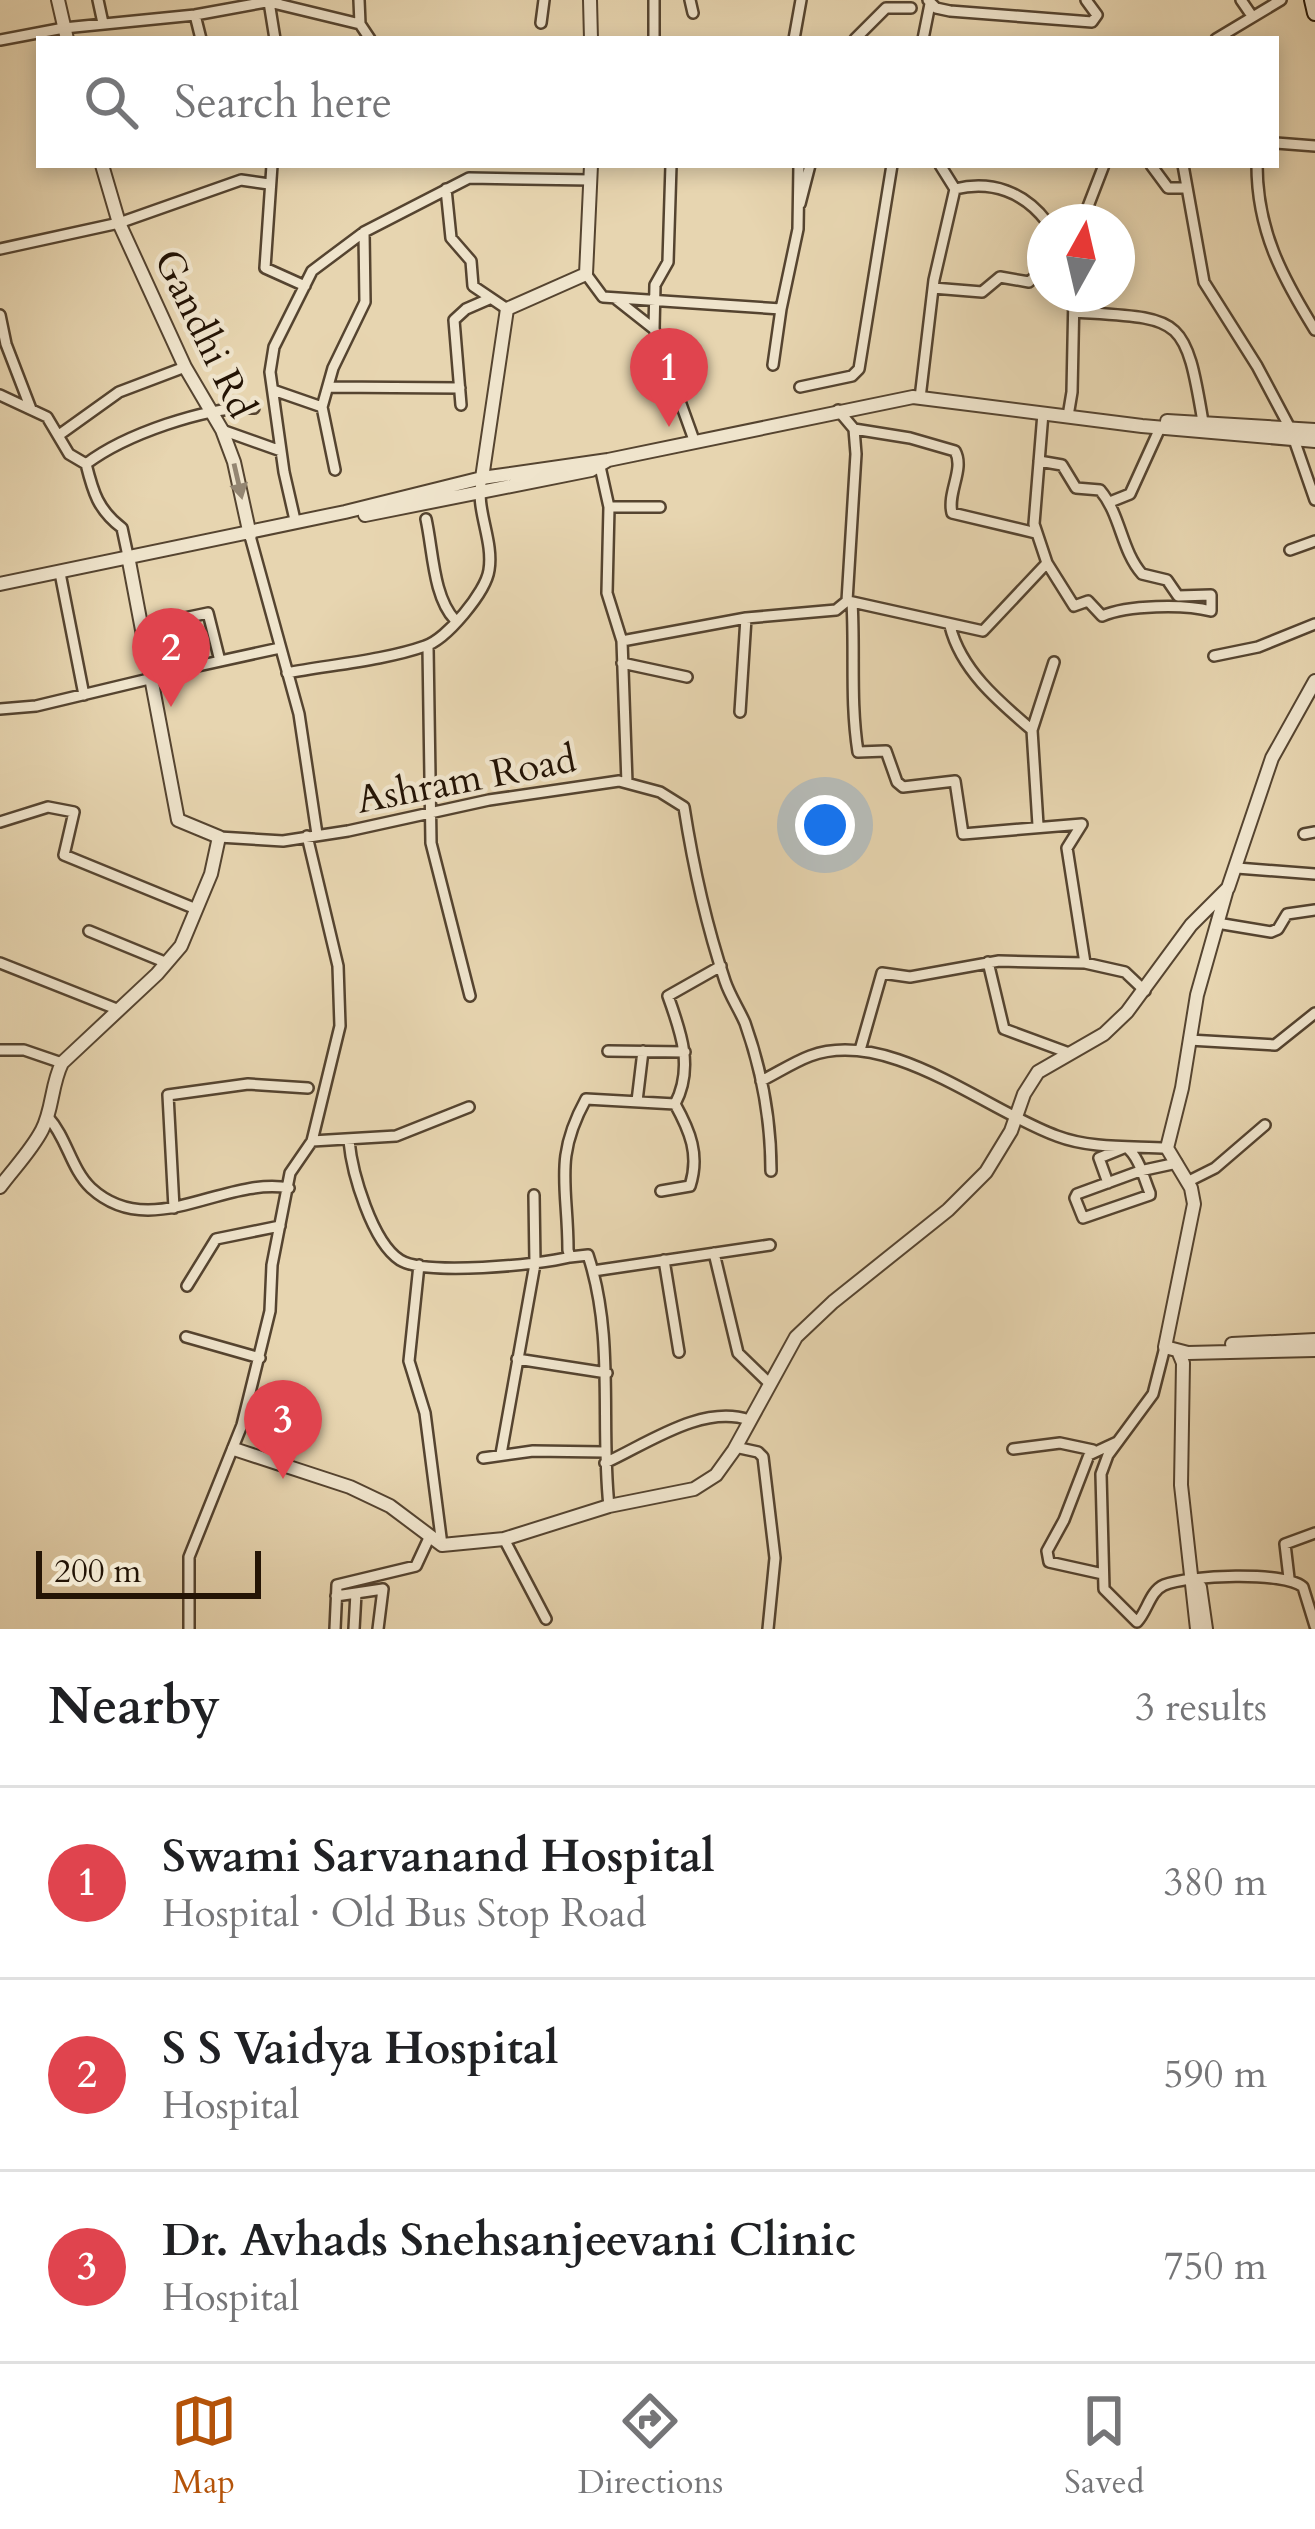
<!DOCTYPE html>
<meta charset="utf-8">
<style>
:root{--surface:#fff;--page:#f2f2f2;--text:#202124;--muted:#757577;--line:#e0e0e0;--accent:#b45309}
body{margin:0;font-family:Cardo,serif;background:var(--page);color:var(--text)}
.compass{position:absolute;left:1027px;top:204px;width:108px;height:108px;border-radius:50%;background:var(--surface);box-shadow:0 6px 18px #0003;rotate:8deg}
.scale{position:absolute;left:36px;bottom:30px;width:225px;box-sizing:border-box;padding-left:12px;border:6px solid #241405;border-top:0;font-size:33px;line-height:42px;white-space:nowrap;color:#241405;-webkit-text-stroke:9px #efe4cc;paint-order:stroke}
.you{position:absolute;left:825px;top:825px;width:42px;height:42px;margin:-30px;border:9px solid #fff;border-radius:50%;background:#1a73e8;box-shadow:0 0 0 18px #1a73e833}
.badge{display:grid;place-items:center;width:78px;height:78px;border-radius:50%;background:var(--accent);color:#fff;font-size:39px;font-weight:700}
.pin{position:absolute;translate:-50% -99px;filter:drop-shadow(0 3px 6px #0008)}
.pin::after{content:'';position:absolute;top:63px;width:42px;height:36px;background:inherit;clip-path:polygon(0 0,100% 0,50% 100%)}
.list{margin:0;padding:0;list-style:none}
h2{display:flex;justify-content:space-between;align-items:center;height:156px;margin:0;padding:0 48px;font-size:51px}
h2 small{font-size:39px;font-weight:400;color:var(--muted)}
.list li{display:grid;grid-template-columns:78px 1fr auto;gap:36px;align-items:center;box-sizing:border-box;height:192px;padding:0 48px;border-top:3px solid var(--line)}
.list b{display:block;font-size:45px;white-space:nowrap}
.list p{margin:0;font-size:39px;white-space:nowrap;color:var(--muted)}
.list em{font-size:39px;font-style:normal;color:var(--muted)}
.icon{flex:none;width:66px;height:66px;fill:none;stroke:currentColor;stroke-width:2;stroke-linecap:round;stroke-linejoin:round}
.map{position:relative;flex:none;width:1315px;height:1629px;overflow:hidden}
.search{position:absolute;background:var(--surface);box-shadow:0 6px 18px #0003;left:36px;right:36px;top:36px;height:132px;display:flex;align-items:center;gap:30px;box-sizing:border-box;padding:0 42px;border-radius:0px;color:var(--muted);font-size:45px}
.sheet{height:732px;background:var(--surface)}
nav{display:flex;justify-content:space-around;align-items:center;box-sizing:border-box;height:168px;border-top:3px solid var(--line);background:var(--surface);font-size:33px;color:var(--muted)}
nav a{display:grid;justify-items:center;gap:6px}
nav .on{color:var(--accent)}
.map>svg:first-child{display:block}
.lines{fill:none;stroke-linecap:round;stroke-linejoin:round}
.minor-casing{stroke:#554430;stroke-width:14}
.tertiary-casing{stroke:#554430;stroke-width:16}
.secondary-casing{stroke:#241405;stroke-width:18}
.minor{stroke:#efe4cc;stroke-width:9}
.tertiary{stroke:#efe4cc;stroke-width:12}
.secondary{stroke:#efe4cc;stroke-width:14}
.oneway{fill:#948672}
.labels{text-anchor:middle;stroke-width:9;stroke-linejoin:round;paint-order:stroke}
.street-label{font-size:39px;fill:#241405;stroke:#efe4cc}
</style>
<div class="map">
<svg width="1315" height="1629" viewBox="0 0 1315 1629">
<rect width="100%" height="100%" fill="#e7d5b0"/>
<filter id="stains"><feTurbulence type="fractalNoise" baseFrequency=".00167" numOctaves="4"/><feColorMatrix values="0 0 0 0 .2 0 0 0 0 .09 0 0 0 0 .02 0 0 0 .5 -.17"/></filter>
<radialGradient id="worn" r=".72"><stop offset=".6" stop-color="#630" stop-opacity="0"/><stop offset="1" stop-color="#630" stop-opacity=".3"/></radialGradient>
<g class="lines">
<defs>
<path id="minor" d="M98,0L103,23
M359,0L360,24L370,39
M654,0V39
M690,0L693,13
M928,0L936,8L950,11L1092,22L1097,15L1086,0
M1241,0L1252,16
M195,15L201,39
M541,23L544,0
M275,39L269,2L360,24
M794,39L801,0
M855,39L886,8H911
M923,39L930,4
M1216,39L1281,0
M0,40L64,28L195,15L277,0
M1276,143L1315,146
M272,165L265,268L305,286
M671,165L668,262L655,285L654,329L694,440
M940,165L955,189C992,180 1024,192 1047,222
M1151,165L1168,188H1186
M1183,165L1204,282L1257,366L1290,428L1315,500
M1257,165C1257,230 1282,277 1315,330
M446,189L451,238L471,261L473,286L507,309
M800,204L810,165
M1082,222L1104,165
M0,249L119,223L241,180L269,184
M586,274L603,297L781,309L798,229L799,165
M933,288L982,292L1000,277L1029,282L1045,267
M616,299L654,329
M1074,312C1181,319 1185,313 1203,422
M0,315L6,344L31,409
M773,365L781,309
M328,387L460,388
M800,387L852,376L859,369L892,165
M273,390L322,407L335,470
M0,395L47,417L69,454L86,464C93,492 98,510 122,528L128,556
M920,398L934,280L955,189
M461,405L454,320L466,309L489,299
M322,407L333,368L365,302L364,232
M1068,416L1072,392L1074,294
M854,429L910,438L955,451C965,469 947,492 952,513L1036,533
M222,430L281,451
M59,435L119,392L185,367
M1039,461L1062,465L1076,488L1100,490C1121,515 1121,550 1142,574L1167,580L1178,596L1211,595V611C1184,604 1128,605 1102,616L1088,601L1074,606L1047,563
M599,462L609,507L607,593L622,641L627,783
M86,464C124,435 206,406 254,408
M1110,502L1130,494L1160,428
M609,507H660
M426,519C433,550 433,597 455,620
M295,520L284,472L270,372L274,347L312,271L364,232L469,178L591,180
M250,536L299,714L317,834
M1290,550L1315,541
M60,573L84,695
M848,601L983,631L1047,563L1034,524L1043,413
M852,602C855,653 850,701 858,752L886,751L897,782L903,787L955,781L963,834L1082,824L1067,848L1085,963L1125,972L1145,991
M950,626C961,670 998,701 1032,730L1038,825
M141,627L208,613L220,661
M622,641L746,618L836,610L847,601L856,454L854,429L838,410
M428,647L431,843L470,996
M1214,656L1258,647L1315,624
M622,663L687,677
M287,673C329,665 386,660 425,646C446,640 486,592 489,570C494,539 474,508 482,478
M152,676L280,648
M0,709L36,706L153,678
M740,712L746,618
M1032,730L1054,662
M0,822L48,807L74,812L64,855L196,909
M1304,834L1315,832
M219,837L283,841L348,831L489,800L619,781L660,792L684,807C693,865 706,924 725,981C730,996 739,1009 745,1023C762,1071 771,1121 771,1171
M1237,868L1315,874
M1217,923L1271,932L1278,929L1287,914L1315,910
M89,931L167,963
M988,962L1004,1029L1069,1053
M0,963L119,1010
M1189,1040L1275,1045L1315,1013
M0,1050H24L62,1063
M860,1050L882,973L910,977L999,961L1085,963
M608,1051L685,1052
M761,1081C777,1073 794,1062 810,1056C889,1027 987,1111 1057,1136C1091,1149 1131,1146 1167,1148
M637,1101L643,1051
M48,1117C67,1138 71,1169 91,1188C151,1243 223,1176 289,1188
M312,1141L396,1136L469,1107
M349,1141C352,1173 372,1242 400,1260C426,1276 538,1265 570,1257
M1187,1182L1215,1168L1265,1125
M1108,1183L1099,1158L1126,1147C1139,1156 1144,1179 1150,1193V1195L1083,1218L1075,1198L1077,1194L1140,1171L1177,1163
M661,1191L690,1186C700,1155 690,1131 675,1104
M174,1208L168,1095L248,1084L308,1088
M714,1253L738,1353L770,1384
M664,1260L679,1352
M419,1265L409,1361L425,1413L442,1545
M593,1271L770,1245
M187,1286L216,1239L280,1226
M186,1337L260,1358
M1165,1347L1153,1394L1108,1455L1101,1474L1104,1589L1137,1622C1147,1612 1150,1591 1164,1585C1188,1575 1285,1571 1303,1587L1315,1626
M517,1359L607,1373
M735,1447L758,1452L763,1457L775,1558L768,1629
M1013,1449L1060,1443L1093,1450
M501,1454L535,1264L534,1195
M483,1458L533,1451L604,1452
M605,1463C647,1444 702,1404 749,1420
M609,1506C600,1422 615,1337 588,1255L570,1257L568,1250C568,1186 553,1159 586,1099L675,1104C694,1068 681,1032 668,996L721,966
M504,1539L546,1619
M1103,1574L1049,1562L1047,1551L1064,1520L1089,1455L1117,1442
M1289,1578L1285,1544L1315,1533
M336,1596L383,1589L378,1629
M189,1629V1557L242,1425L270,1311L272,1265L290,1173L312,1141L340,1026L338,966L307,836
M335,1629L337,1585L416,1566L429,1538
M354,1629L356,1593"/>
<path id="tertiary" d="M58,0L67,39
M590,0L591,39
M102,165L119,223L185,367L222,430L234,462L250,535
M1167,421L1315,430
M482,478L507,309L586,274L591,165
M365,515L591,470L608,460
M0,584L345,512L482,478L608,460L913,397L1142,426L1315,441
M1227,889L1197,995L1182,1088L1167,1148L1191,1188L1194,1204L1165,1347L1188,1353L1315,1350
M0,1187C14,1168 31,1151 42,1130C53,1109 51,1085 62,1063L157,974L181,946L211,874L219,837L178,820L128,556
M1232,1344L1315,1340
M1178,1351L1183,1363L1181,1485L1197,1629
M234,1449L350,1487L390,1506L442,1545L504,1539L609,1506L694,1489L716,1475L734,1450L796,1337L833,1302L948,1210L986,1172L1011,1131L1024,1094L1038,1072L1104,1034L1127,1012L1191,925L1228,888L1272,758L1315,681
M1200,1587L1206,1629"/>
<path id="secondary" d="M1312,0L1315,13"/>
</defs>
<!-- minor casing -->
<use href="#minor" class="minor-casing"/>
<!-- tertiary casing -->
<use href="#tertiary" class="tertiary-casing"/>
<!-- secondary casing -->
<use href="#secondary" class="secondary-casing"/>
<!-- minor -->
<use href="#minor" class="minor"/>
<!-- tertiary -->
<use href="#tertiary" class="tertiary"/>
<!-- secondary -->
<use href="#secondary" class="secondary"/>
</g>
<!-- one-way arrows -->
<defs><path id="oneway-solid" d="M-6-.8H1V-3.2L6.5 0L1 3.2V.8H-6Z" transform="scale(3)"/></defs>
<use class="oneway" href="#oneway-solid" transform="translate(238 481) rotate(77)"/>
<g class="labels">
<!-- street labels -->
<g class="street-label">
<text transform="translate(206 333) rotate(64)" y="14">Gandhi Rd</text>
<text transform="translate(466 778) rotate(-11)" y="14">Ashram Road</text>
</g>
</g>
<rect width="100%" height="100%" filter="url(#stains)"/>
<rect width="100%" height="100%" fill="url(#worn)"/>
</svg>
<svg class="compass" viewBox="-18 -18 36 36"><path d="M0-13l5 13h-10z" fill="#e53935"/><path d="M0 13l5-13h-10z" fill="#757577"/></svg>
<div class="scale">200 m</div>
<div class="you"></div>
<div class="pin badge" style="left:669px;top:427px;background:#e0444e">1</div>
<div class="pin badge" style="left:171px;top:707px;background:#e0444e">2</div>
<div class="pin badge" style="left:283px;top:1479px;background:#e0444e">3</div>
<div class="search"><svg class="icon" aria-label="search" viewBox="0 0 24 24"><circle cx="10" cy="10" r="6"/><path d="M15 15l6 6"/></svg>Search here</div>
</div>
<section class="sheet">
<h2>Nearby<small>3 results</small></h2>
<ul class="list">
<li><span class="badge" style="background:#e0444e">1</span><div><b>Swami Sarvanand Hospital</b><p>Hospital · Old Bus Stop Road</p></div><em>380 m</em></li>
<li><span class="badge" style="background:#e0444e">2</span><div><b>S S Vaidya Hospital</b><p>Hospital</p></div><em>590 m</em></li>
<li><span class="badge" style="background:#e0444e">3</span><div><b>Dr. Avhads Snehsanjeevani Clinic</b><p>Hospital</p></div><em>750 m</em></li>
</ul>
</section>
<nav>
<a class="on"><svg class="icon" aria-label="map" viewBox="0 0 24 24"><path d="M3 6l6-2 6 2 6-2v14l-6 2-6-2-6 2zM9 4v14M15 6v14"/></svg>Map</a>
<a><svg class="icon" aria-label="directions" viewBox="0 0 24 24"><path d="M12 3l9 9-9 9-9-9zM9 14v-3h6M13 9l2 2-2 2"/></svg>Directions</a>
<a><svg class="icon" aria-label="saved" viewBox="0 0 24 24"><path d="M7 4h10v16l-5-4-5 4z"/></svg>Saved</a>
</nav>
